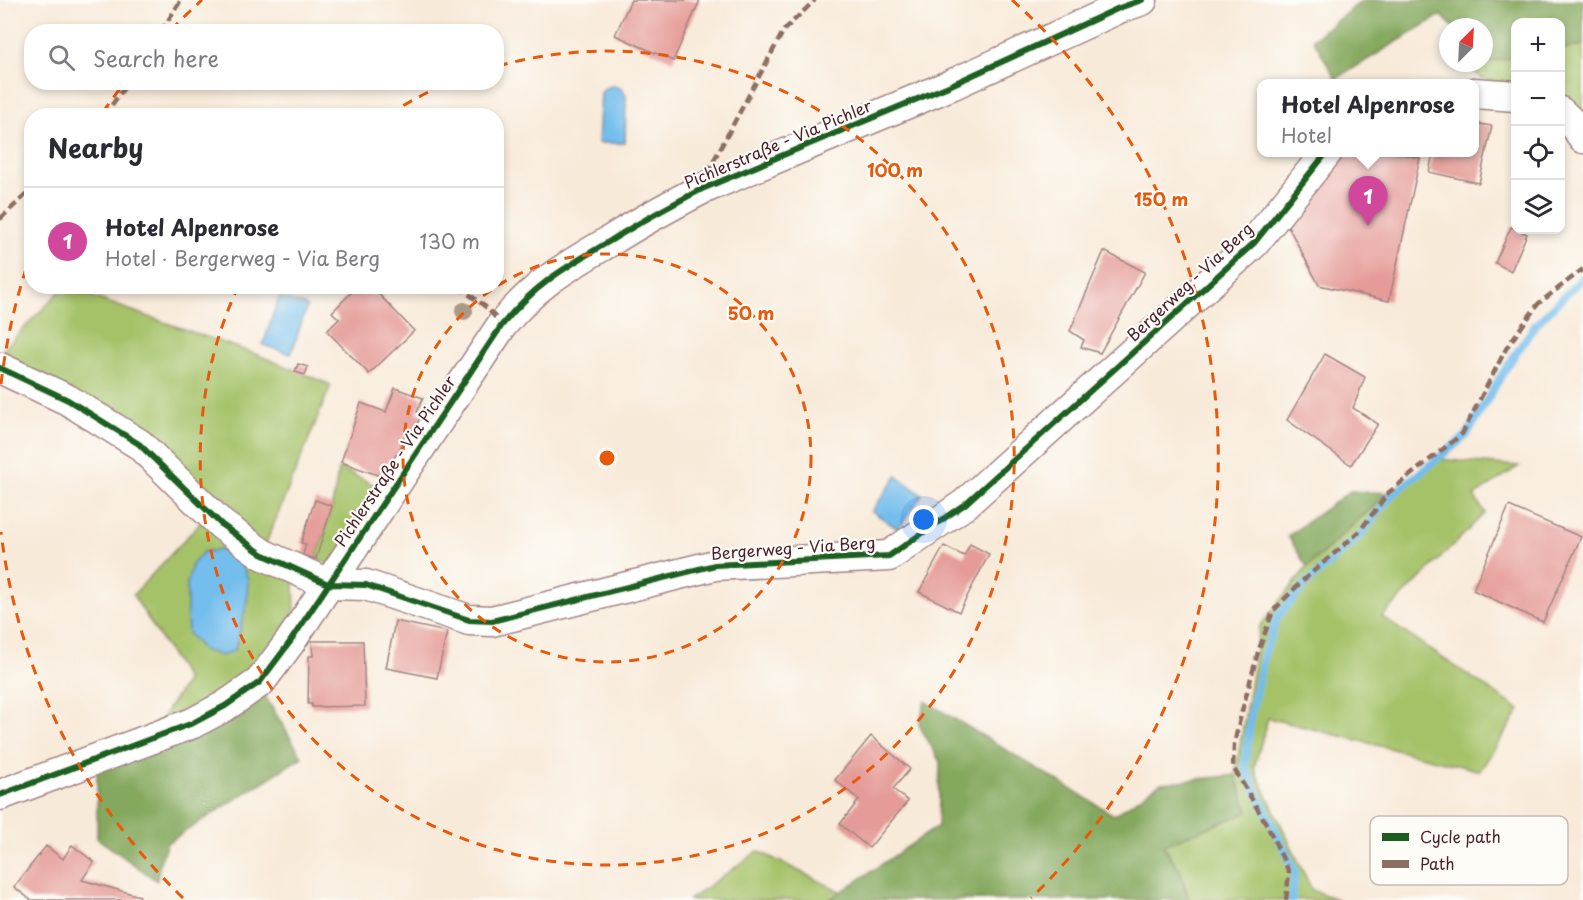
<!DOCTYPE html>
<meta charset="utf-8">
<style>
:root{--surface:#fff;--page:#f7f7f7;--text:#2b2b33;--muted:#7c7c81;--line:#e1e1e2;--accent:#c8321e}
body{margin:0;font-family:"Playpen Sans",sans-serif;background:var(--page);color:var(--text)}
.controls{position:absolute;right:18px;top:18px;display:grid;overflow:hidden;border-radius:12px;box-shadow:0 3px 9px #0003}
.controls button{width:54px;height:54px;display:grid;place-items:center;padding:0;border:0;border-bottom:2px solid var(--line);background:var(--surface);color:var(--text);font:30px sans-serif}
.compass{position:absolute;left:1439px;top:18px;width:54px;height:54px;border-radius:50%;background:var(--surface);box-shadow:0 3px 9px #0003;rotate:24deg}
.you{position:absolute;left:924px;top:520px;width:21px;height:21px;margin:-15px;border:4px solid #fff;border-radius:50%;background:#1a73e8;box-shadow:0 0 0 9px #1a73e833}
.badge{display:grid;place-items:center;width:39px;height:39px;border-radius:50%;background:var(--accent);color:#fff;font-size:20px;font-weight:700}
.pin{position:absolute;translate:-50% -50px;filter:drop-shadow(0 2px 3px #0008)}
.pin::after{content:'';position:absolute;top:32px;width:21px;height:18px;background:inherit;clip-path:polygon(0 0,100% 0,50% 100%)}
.popup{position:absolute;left:1257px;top:79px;width:222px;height:78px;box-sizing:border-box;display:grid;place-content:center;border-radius:12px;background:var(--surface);filter:drop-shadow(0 2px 4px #0005);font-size:20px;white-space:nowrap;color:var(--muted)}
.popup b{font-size:22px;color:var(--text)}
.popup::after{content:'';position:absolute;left:50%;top:100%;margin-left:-12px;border:12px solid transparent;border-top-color:var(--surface)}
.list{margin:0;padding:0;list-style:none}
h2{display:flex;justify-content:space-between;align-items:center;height:78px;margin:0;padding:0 24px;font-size:26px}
h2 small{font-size:20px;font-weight:400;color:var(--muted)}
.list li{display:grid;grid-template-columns:39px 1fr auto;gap:18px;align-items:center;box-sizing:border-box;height:108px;padding:0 24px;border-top:2px solid var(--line)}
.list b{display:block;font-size:22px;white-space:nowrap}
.list p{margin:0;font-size:20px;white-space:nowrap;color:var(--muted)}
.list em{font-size:20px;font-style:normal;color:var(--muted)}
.icon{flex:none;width:33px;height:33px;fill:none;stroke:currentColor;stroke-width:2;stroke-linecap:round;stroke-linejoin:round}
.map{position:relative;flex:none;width:1583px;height:900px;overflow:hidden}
.search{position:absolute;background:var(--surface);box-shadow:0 3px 9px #0003;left:24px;top:24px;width:480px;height:66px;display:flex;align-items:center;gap:15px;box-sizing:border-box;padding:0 21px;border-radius:24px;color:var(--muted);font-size:22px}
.panel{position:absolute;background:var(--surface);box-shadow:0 3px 9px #0003;left:24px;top:108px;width:480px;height:186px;border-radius:24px}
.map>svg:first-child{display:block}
.green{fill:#a5c269;stroke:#78704a;stroke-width:1.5}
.forest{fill:#84a85d;stroke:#676444;stroke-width:1.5}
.water{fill:#73beec;stroke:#5e6e8c;stroke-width:1.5}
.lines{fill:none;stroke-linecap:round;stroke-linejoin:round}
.stream{stroke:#73beec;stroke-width:8}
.building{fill:#e59b98}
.minor-casing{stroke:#a18482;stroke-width:33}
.minor{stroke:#fff;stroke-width:30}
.quiet{stroke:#8d6e63;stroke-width:4.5;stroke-dasharray:9 4.5;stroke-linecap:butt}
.cycleway-casing{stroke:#fdfcf7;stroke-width:10}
.cycleway{stroke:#1b5e20;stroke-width:6}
.tree{fill:#aa9a85}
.ring{fill:none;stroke:#e8590c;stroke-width:3;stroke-dasharray:10 8}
.labels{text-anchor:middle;stroke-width:4.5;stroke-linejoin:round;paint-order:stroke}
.street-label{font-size:16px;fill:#4a1f2b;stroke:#fdfcf7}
.key{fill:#fdfcf7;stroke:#c7baba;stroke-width:1.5}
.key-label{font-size:16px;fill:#4a1f2b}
.centre{fill:#e8590c;stroke:#fdfcf7;stroke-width:3}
.ring-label{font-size:18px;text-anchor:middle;font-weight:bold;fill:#e8590c;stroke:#fdfcf7;stroke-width:4.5;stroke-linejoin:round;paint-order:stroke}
</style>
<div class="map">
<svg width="1583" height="900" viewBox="0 0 1583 900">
<rect width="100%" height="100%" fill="#fdfcf7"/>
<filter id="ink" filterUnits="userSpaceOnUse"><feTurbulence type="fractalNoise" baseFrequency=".0167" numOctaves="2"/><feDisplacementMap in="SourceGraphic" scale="12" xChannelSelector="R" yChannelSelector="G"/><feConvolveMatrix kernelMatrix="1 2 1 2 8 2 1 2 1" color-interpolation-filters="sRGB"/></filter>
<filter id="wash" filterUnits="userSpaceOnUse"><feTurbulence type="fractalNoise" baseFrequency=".008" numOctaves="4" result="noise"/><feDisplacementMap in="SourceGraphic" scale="24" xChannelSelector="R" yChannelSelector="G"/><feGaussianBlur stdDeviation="1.35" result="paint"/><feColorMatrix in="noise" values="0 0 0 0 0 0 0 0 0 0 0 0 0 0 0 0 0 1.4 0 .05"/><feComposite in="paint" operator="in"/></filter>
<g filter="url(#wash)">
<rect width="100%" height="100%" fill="#f8ead9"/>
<!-- green -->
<path class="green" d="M1583,45V129L1561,104L1560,49Z
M1515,57V86L1480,78L1471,66Z
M64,287L258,355L331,385L266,543L294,582L295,612L266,660L225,691L160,721L187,680L133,595L203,520L138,453L0,353Z
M1437,459L1519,466L1474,496L1485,513L1382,617L1520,710L1480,771L1268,718L1254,768L1312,890L1339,900H1189L1180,870L1163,845L1248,812L1235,775L1260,626L1307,567L1388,493Z
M339,468L379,487L331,565L316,559L332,506Z
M758,851L842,892L829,900H689Z"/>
<!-- forest -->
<path class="forest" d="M1363,0H1583V45L1561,49L1560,22H1516L1515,57L1471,66L1470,63H1484V27H1453L1441,15L1336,79L1313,39Z
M1350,491L1388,493L1307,567L1288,536Z
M262,691L302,757L167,843L160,862L157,881L97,838V766Z
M925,701L1114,815L1161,783L1235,775L1248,812L1163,845L1180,870L1189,900H829L938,826L940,762L919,725Z"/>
<!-- water -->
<path class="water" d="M612,86C619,86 622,89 626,96L625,143H598L601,93L605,88Z
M279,297L307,306L291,354L263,345Z
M897,476L922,495L898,529L872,511Z
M220,550L239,557L248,579L247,603L235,650L222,656L203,650L188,633L187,612V584L192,565L203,552Z"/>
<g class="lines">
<!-- stream -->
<path class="stream" d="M1292,900L1295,871L1245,768L1251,713L1264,655L1278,616L1306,584L1361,535L1391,496L1466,436L1504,371L1535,325L1583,277"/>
</g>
<g id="blocks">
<!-- building -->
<path class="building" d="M631,0H700L673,61L615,35Z
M1474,123L1492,126L1479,183L1429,172L1433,153H1474Z
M1345,153H1396L1420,158L1389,301L1319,285L1288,226L1322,178Z
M1511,227L1527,234L1511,271L1495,263Z
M1104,251L1145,272L1100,353L1081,347L1084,340L1070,331Z
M358,286H371L414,331L369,374L327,331L339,319L332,312Z
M1325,354L1365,377L1353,408L1378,424L1351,465L1287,420Z
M298,364L308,367L305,375L295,372Z
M395,388L423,398L417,412L425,415L418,436L406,431L389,479L341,462L361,403L386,412Z
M315,500L332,506L316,559L303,555L306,544L301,543Z
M1509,506L1581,537L1543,622L1473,590Z
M970,544L989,554L959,612L919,592L944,546L964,556Z
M395,621L447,632L437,678L386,668Z
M312,641H363L365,706L312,707V704H308L309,656H313Z
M871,736L910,769L893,789L908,801L869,848L840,824L859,800L835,780Z
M72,845L94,862L82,880L140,896L139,900H31L14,887L46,846L63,859Z"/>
</g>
</g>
<g filter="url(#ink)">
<use href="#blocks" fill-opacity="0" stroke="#a18482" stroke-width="1.5"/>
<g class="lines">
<defs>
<path id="minor" d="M1474,93L1516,96
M1560,112L1578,129L1583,138
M0,368L68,400L139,444L222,525L262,554L328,584L366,585L469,620L492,621L715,565L889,556L965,504L1254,243L1327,152
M0,795L193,723L225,706L260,682L290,642L502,325C535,284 566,267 610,241C640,222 671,205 702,189L951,85L1119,8L1142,0"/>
</defs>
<!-- minor casing -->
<use href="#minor" class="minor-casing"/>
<!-- minor -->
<use href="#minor" class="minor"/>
<!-- quiet -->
<path class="quiet" d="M161,32L181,0
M104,116L128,82
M707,173L784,30L815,0
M0,219L32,189
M458,286L487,308L502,325
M1286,900L1289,872L1267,825L1233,767L1234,744L1242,711L1258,652L1273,611L1301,582L1359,532L1388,493L1462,434L1507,347L1538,304L1583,269"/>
<defs>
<path id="cycleway" d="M0,368L68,400L139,444L222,525L262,554L328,584L366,585L469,620L492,621L715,565L889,556L965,504L1254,243L1327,152
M0,795L193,723L225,706L260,682L290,642L502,325C535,284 566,267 610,241C640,222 671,205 702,189L951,85L1119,8L1142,0"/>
</defs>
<!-- cycleway casing -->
<use href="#cycleway" class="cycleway-casing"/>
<!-- cycleway -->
<use href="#cycleway" class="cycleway"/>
</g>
<!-- trees -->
<circle class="tree" cx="464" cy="311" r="9"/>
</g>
<!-- distance rings -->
<g class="ring">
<circle cx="607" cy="458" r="204"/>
<path d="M388 115A407 407 0 0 1 448 83M498 66A407 407 0 1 1 237 289"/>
<path d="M183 898A611 611 0 0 1 1 532M1 384A611 611 0 0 1 31 254M103 112A611 611 0 0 1 122 86M171 30A611 611 0 0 1 202 0M1012 0A611 611 0 0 1 1031 898"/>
</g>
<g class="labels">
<!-- street labels -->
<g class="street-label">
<text transform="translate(778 144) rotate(-23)" y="6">Pichlerstraße - Via Pichler</text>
<text transform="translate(1190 282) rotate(-43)" y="6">Bergerweg - Via Berg</text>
<text transform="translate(395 461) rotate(-56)" y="6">Pichlerstraße - Via Pichler</text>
<text transform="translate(793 548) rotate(-4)" y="6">Bergerweg - Via Berg</text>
</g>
</g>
<!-- legend -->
<rect x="1370" y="816" width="198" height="69" rx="9" class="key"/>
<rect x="1382" y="833" width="27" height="8" fill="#1b5e20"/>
<rect x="1382" y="860" width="27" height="8" fill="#8d6e63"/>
<g class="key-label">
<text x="1420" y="843">Cycle path</text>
<text x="1420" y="870">Path</text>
</g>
<circle cx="607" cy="458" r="9" class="centre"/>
<g class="ring-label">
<text x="895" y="177">100 m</text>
<text x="1161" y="206">150 m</text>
<text x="751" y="320">50 m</text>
</g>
</svg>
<div class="controls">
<button>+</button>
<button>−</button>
<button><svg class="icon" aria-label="locate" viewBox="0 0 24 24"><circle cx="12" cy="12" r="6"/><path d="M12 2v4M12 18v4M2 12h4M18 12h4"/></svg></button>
<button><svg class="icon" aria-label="layers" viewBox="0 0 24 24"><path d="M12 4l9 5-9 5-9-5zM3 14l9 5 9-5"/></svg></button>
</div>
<svg class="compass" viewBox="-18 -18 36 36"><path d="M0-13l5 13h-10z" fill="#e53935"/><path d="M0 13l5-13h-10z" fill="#7c7c81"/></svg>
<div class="you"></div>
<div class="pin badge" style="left:1368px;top:226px;background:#d1479c">1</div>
<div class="popup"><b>Hotel Alpenrose</b>Hotel</div>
<div class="search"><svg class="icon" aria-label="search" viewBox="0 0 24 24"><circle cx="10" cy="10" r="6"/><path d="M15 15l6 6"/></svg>Search here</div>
<section class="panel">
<h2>Nearby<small></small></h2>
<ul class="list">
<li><span class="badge" style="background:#d1479c">1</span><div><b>Hotel Alpenrose</b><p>Hotel · Bergerweg - Via Berg</p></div><em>130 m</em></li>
</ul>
</section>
</div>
